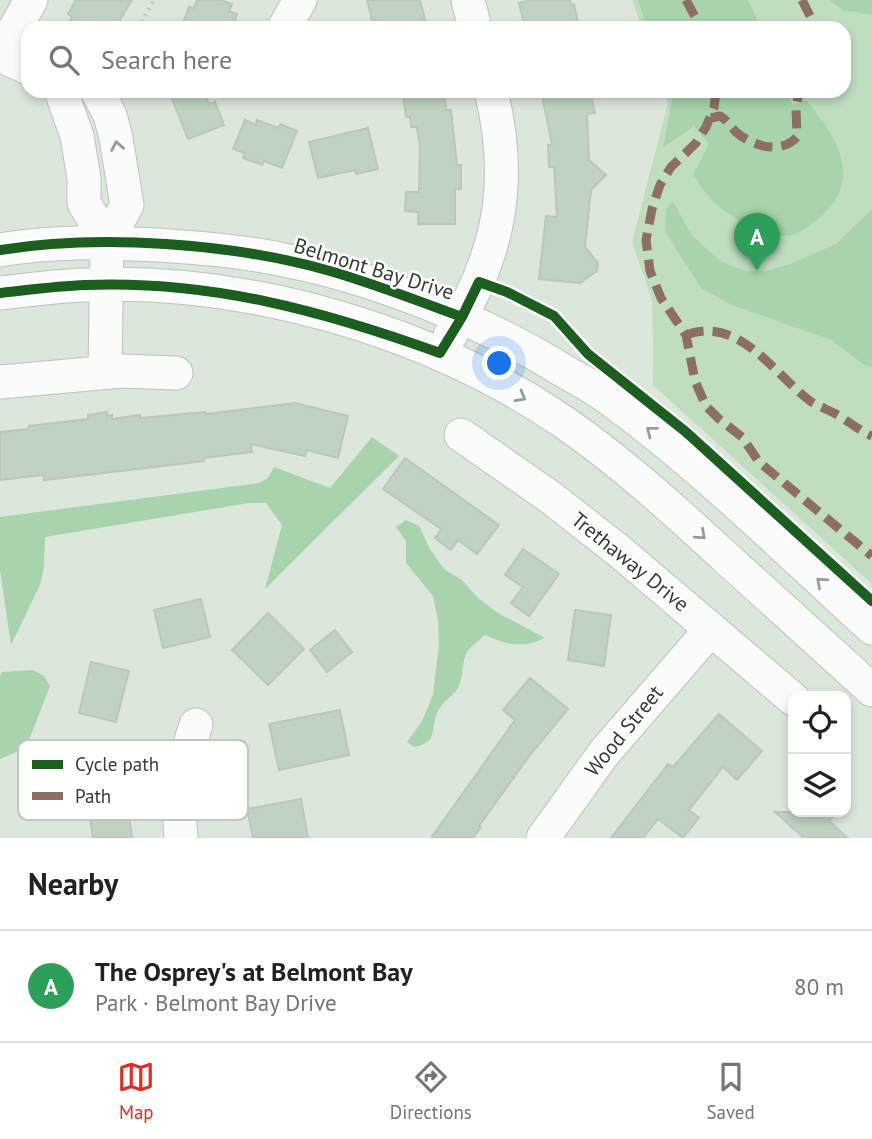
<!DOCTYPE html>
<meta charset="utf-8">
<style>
:root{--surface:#fff;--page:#f2f2f2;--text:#222;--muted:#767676;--line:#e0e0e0;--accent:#d93025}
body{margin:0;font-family:"PT Sans",sans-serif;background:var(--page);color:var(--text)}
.controls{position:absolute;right:21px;bottom:21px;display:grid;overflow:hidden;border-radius:14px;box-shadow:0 4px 10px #0003}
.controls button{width:63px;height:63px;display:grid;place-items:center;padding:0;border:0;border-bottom:2px solid var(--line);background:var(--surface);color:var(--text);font:35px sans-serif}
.you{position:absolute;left:500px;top:364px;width:24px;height:24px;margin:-18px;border:5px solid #fff;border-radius:50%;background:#1a73e8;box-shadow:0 0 0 10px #1a73e833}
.badge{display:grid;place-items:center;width:46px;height:46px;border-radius:50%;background:var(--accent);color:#fff;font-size:23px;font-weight:700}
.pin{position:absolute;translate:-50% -58px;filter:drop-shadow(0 2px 4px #0008)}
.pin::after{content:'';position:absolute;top:37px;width:24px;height:21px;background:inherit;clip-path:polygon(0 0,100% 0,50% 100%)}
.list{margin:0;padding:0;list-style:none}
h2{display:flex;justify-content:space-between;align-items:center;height:91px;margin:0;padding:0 28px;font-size:30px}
h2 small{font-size:23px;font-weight:400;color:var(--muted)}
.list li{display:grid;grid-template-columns:46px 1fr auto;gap:21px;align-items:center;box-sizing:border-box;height:112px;padding:0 28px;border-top:2px solid var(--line)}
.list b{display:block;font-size:26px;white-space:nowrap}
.list p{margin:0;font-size:23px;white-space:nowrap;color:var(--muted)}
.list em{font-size:23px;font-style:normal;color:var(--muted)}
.icon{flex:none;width:38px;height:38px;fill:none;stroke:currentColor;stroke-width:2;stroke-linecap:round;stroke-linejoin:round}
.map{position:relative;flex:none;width:872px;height:838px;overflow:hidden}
.search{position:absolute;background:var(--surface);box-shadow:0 4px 10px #0003;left:21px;right:21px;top:21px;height:77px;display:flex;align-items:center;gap:18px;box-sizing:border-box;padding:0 24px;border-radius:21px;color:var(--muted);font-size:26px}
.sheet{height:203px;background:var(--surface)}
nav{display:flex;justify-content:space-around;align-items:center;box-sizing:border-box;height:98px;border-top:2px solid var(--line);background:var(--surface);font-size:19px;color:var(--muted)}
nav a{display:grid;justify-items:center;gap:4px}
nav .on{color:var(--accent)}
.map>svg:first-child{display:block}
.green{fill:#c0ddc1}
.forest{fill:#a8d3ac}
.building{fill:#c0d3c2;stroke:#bdc6bd;stroke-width:2}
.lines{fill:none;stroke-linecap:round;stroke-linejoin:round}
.minor-casing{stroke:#bbc4bc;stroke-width:35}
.path{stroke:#c3c7c3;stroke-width:4.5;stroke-dasharray:2 5;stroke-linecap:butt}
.minor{stroke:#fafbfa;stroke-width:33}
.quiet{stroke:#8d6e63;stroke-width:9;stroke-dasharray:18 9;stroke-linecap:butt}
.cycleway-casing{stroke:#fff;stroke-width:15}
.cycleway{stroke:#1b5e20;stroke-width:10}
.oneway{stroke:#979c98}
.labels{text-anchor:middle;stroke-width:5;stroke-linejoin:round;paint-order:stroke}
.street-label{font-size:21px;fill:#343d35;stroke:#fff}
.key{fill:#fff;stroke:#c2c5c2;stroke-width:2}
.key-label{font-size:19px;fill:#343d35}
</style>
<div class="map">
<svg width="872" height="838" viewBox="0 0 872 838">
<rect width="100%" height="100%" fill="#dce7dc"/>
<!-- green -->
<path class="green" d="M632,0H872V584L653,385L652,300L632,242L668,103L664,91H844V28H642Z"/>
<!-- forest -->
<path class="forest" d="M638,0H748L761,28H647Z
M829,0H872V15L843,10Z
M669,91H788L792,105L806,100C838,137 865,182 817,220C802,232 794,238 773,235C760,233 726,214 716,204C707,196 700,184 693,175L709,144L694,126L663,148L672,100Z
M673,201L692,236L722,262L746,271H766L790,264L836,244L872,209V367L866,366L831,340L732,305L701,288L665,231L666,209Z
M372,437L399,456L265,589L282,525L266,503H249L45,537L44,567L40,585L11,645L0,570V517L259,483L268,478L274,467L330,488Z
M406,520L419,526L430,549L444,569L462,580L478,598L498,613L545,638C522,649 508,645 485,635C479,641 469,647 466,654C461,666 464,681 456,691C450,698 443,702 438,711C429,729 440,742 414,747L407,742L422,721L433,695L439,644L438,620L433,596L406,563V541L396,527Z
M33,670L44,676L50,686L26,748L0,759V676L2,672Z"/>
<!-- building -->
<path class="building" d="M76,0H132L115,28H66L72,17L68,14Z
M197,0H221L232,4L229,11L237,14L232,28H181L189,7L194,8Z
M367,0H420L427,28H374Z
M531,0H570L571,5L574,4L579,28H525L519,3Z
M169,91H203L209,104L215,102L224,125L188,139Z
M430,91H444L446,110H451L457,165H461V189H455V224H418V212L405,211L406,192H419L420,147L417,127H411L410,117H406L403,94Z
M541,91H590L595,113L587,114L589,160L606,175L591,190L585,247L598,263L597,271L580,283L539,279L546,216L557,217L554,167H549L548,145L552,144Z
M245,120L256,125L257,120L278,128L280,124L297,131L282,168L264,161L262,165L243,158L245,153L233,149Z
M368,128L378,169L356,174L355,170L318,178L309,142Z
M295,403L348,416L338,458L307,450L305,456L251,444L252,452L204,458V461L44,480V475L0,480V432L29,429V426L88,419V415L107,412V416L112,415V419L140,415V418L205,412V414Z
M405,458L499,525L477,554L458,540L451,550L435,538L441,529L383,489Z
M523,549L559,574L529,616L511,603L523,587L505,575Z
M201,599L210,637L163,648L154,610Z
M575,610L611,615L604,666L568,660Z
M268,613L304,649L268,685L232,650Z
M335,630L352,652L327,672L310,650Z
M91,662L129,671L116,722L79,713Z
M530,678L568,709L530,755L479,826L481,827L473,838H431L515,720L503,710Z
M340,710L349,755L279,770L269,724Z
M719,714L762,751L737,780L723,767L689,810L699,818L683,838L658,819L643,838H611L668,764L673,767Z
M119,743L127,786L125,787L132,838H93L87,794L76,795L68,752Z
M301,799L308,838H253L247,809Z
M775,812H837L829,821L848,838H804Z"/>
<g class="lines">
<defs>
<path id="minor" d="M468,0L475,28
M284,28L300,0
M0,55L31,0
M0,55L28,68
M61,91L77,136L84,178V203L107,242
M97,91L110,115L116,138L127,205L107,242L105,372
M0,250C53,241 104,242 158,245C200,248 243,251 284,260C377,278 483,321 564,371C577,379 592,386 604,395C700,464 785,549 872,628
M0,293C28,290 56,286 84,285C248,278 429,330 565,423C621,462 672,508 723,555C773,600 822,645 872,690
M450,336C499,254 514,184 491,91
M0,382L122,371L176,373
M461,435L550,497L619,551L793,699
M181,838C177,795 182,766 196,725
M543,838L604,753L711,629"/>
</defs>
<!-- minor casing -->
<use href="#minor" class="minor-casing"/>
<!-- path -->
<path class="path" d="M138,28L154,0"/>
<!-- minor -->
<use href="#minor" class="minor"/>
<!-- quiet -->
<path class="quiet" d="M686,0L701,28
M802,0L816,28
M716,91L714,108L706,127L696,143L671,167L660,185L652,209L646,240L650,271L661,298L686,335L695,381L706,406L719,419L742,437L759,462L872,556
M711,118L720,116C727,120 730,126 736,132C752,146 781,155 797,137L796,108L799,91
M686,335C739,315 774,374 810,401C818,406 826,409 834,413C847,420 858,430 872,436"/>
<defs>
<path id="cycleway" d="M0,250C100,234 232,243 330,271C375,284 418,301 462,317
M0,293C28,290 57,286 85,285C211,280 323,311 440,353L462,317L479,282L507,292L554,316L588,354L686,432L872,601"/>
</defs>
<!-- cycleway casing -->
<use href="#cycleway" class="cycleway-casing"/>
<!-- cycleway -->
<use href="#cycleway" class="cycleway"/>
</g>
<!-- one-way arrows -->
<defs><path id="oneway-chevron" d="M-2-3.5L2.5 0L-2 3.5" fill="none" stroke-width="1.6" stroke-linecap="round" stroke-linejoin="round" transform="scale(1.75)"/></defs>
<g class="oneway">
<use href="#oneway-chevron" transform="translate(117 146) rotate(-100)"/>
<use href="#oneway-chevron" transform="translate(521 397) rotate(30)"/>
<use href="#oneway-chevron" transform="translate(651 431) rotate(-142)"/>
<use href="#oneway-chevron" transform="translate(701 535) rotate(42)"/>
<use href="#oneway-chevron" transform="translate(821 582) rotate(-138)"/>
</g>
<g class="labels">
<!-- street labels -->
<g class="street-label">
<text transform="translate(374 269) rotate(17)" y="7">Belmont Bay Drive</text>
<text transform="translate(630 562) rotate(39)" y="7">Trethaway Drive</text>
<text transform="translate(624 731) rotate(-51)" y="7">Wood Street</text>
</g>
</g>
<!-- legend -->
<rect x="18" y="740" width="230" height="80" rx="10" class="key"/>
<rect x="32" y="760" width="31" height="9" fill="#1b5e20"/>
<rect x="32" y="792" width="31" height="8" fill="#8d6e63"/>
<g class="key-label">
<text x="75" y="771">Cycle path</text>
<text x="75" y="803">Path</text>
</g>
</svg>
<div class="controls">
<button><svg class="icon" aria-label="locate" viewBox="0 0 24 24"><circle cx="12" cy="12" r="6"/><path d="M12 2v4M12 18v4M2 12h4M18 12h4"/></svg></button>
<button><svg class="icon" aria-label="layers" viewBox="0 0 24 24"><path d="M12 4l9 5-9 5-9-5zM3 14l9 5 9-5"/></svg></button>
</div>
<div class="you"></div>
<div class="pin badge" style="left:757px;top:271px;background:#2e9e5b">A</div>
<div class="search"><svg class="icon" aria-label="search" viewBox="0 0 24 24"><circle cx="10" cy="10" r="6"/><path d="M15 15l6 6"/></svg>Search here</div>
</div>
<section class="sheet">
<h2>Nearby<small></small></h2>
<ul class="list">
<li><span class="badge" style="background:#2e9e5b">A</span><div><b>The Osprey's at Belmont Bay</b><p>Park · Belmont Bay Drive</p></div><em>80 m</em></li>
</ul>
</section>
<nav>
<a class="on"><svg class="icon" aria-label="map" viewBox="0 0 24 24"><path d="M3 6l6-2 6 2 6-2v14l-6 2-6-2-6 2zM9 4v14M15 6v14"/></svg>Map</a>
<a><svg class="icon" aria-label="directions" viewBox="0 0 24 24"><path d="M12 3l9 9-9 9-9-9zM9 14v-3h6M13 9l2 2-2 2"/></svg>Directions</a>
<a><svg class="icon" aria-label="saved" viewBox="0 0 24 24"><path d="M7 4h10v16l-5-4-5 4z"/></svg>Saved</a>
</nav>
